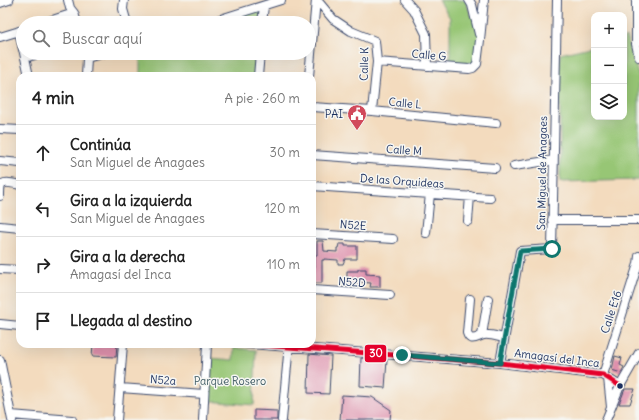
<!DOCTYPE html>
<html lang="es">
<meta charset="utf-8">
<style>
:root{--surface:#fff;--page:#f2f2f2;--text:#222;--muted:#767676;--line:#e0e0e0}
body{margin:0;font-family:Delius,sans-serif;background:var(--page);color:var(--text)}
.controls{position:absolute;right:12px;top:12px;display:grid;overflow:hidden;border-radius:8px;box-shadow:0 4px 16px #0002}
.controls button{width:36px;height:36px;display:grid;place-items:center;padding:0;border:0;border-bottom:1px solid var(--line);background:var(--surface);color:var(--text);font:20px sans-serif}
.stop{position:absolute;width:12px;height:12px;margin:-9px;border:3px solid #0f766e;border-radius:50%;background:#fff}
.stop.end{background:#0f766e;border-color:#fff;box-shadow:0 1px 4px #0008}
.list{margin:0;padding:0;list-style:none}
h2{display:flex;justify-content:space-between;align-items:center;height:52px;margin:0;padding:0 16px;font-size:17px}
h2 small{font-size:13px;font-weight:400;color:var(--muted)}
.list li{display:grid;grid-template-columns:26px 1fr auto;gap:12px;align-items:center;box-sizing:border-box;height:56px;padding:0 16px;border-top:1px solid var(--line)}
.list b{display:block;font-size:15px;white-space:nowrap}
.list p{margin:0;font-size:13px;white-space:nowrap;color:var(--muted)}
.list em{font-size:13px;font-style:normal;color:var(--muted)}
.icon{flex:none;width:22px;height:22px;fill:none;stroke:currentColor;stroke-width:2;stroke-linecap:round;stroke-linejoin:round}
.map{position:relative;flex:none;width:639px;height:420px;overflow:hidden}
.search{position:absolute;background:var(--surface);box-shadow:0 4px 16px #0002;left:16px;top:16px;width:300px;height:44px;display:flex;align-items:center;gap:10px;box-sizing:border-box;padding:0 14px;border-radius:22px;color:var(--muted);font-size:15px}
.panel{position:absolute;background:var(--surface);box-shadow:0 4px 16px #0002;left:16px;top:72px;width:300px;height:276px;border-radius:12px}
.map>svg:first-child{display:block}
.green{fill:#97c675;stroke:#597a6a}
.building{fill:#de90ac}
.lines{fill:none;stroke-linecap:round;stroke-linejoin:round}
.minor-casing{stroke:#3b496c;stroke-width:10}
.minor{stroke:#fff;stroke-width:8}
.bus-1-casing{stroke:#f6f6f2;stroke-width:8}
.bus-1{stroke:#e4002b;stroke-width:5}
.route{stroke:#0f766e;stroke-width:5}
.bus-dot{fill:#1b2f5e;stroke:#f6f6f2;stroke-width:1.5}
.labels{text-anchor:middle;stroke-width:3;stroke-linejoin:round;paint-order:stroke}
.street-label{font-size:11px;fill:#1b2f5e;stroke:#f6f6f2}
.poi-label{font-size:11px;fill:#1b2f5e;stroke:#f6f6f2;text-anchor:end}
.park-label{font-size:11px;fill:#405c65;stroke:#f6f6f2}
.line-badge{stroke:#f6f6f2;stroke-width:1.5}
.badge-label{font-size:11px;text-anchor:middle;font-weight:bold;fill:#fff}
</style>
<div class="map">
<svg width="639" height="420" viewBox="0 0 639 420">
<rect width="100%" height="100%" fill="#f6f6f2"/>
<filter id="ink" filterUnits="userSpaceOnUse"><feTurbulence type="fractalNoise" baseFrequency=".025" numOctaves="2"/><feDisplacementMap in="SourceGraphic" scale="8" xChannelSelector="R" yChannelSelector="G"/><feConvolveMatrix kernelMatrix="1 2 1 2 8 2 1 2 1" color-interpolation-filters="sRGB"/></filter>
<filter id="wash" filterUnits="userSpaceOnUse"><feTurbulence type="fractalNoise" baseFrequency=".012" numOctaves="4" result="noise"/><feDisplacementMap in="SourceGraphic" scale="16" xChannelSelector="R" yChannelSelector="G"/><feGaussianBlur stdDeviation="0.9" result="paint"/><feColorMatrix in="noise" values="0 0 0 0 0 0 0 0 0 0 0 0 0 0 0 0 0 1.4 0 .05"/><feComposite in="paint" operator="in"/></filter>
<g filter="url(#wash)">
<rect width="100%" height="100%" fill="#f3dbbe"/>
<!-- green -->
<path class="green" d="M439,0H465L482,40L481,58L470,69L450,68V18Z
M264,6L262,23H208Z
M626,37L639,76V180L560,182V54L594,46V117H624V38Z
M140,53H260L258,76H140Z
M234,348L256,350L254,405L208,401L210,358L233,360Z"/>
<g id="blocks">
<!-- building -->
<path class="building" d="M317,241H323L324,251L337,252V248H338L339,244H345V246H357V259H345L343,264H338V260L324,259V260H322V283H313V267H315V255H317Z
M358,269H366V274L380,275V287H370L371,283L356,282V287H347V271H358Z
M93,344H117L116,357L92,356Z
M309,354L331,356L329,394L308,393Z
M615,356L622,358L620,365L624,367L621,373L612,370Z
M361,358L387,360L385,388L360,386Z
M625,389H635L630,404H619Z
M342,395L372,397L391,410L390,420H340Z
M254,410L277,411V420H254Z"/>
</g>
</g>
<g filter="url(#ink)">
<use href="#blocks" fill-opacity="0" stroke="#3b496c" stroke-width="1"/>
<g class="lines">
<defs>
<path id="minor" d="M68,0L70,8L74,13L77,23
M124,0L123,9L127,23
M317,0L333,19L351,31L375,41L377,62L372,111
M405,0L414,10L426,34L427,66
M469,0L472,5L479,34
M636,0V44L639,57
M0,3L9,0
M43,23L74,13
M208,23L281,0
M262,23L264,6
M19,31L23,50
M0,37L23,30
M24,53L29,76
M85,53L87,58L86,76
M25,58L41,53
M87,58L105,53
M377,62L469,69L473,68L477,64L480,40L484,0
M258,76L260,53
M309,76L316,0
M312,107L372,111L496,123
M0,129L20,130
M312,155L495,168
M0,161L20,163
M514,166L553,160
M312,186L490,198
M0,196C0,194 0,188 1,186C3,180 15,184 20,185
M552,220H639
M468,221L470,196
M0,226L20,228
M426,233L430,194
M312,234L393,239
M0,269L20,270
M312,290L390,295
M470,299L467,333C470,343 477,337 484,335C489,334 499,337 504,338
M0,324L20,326
M482,335L488,299
M248,344L500,363L603,375L620,386
M0,360L12,420
M500,363L520,251L552,249L556,52L557,0
M603,375L638,264L639,256
M608,378L611,407
M120,388L204,394
M11,415L72,420
M117,420L123,344
M203,420L207,344
M282,420L289,344
M606,420L620,386L639,353"/>
</defs>
<!-- minor casing -->
<use href="#minor" class="minor-casing"/>
<!-- minor -->
<use href="#minor" class="minor"/>
<defs>
<path id="bus-1" d="M248,344L500,363L603,375L620,386"/>
</defs>
<!-- bus-1 casing -->
<use href="#bus-1" class="bus-1-casing"/>
<!-- bus-1 -->
<use href="#bus-1" class="bus-1"/>
</g>
</g>
<g class="lines" filter="url(#ink)">
<!-- route -->
<path class="route" d="M402,355L500,363L520,251L552,249"/>
</g>
<!-- icons -->
<defs>
<symbol id="civic-pin" viewBox="-11 -11 22 30"><path d="M0 17L-7.5 6A9.5 9.5 0 1 1 7.5 6Z" fill="#d1495b" stroke="#f6f6f2"/><path d="M-.6-6.5H3V-4.5H.6V-3L4-1V1h2V6H-6V1h2V-1L-.6-3ZM-1.2 2.5V6h2.4V2.5Z" fill="#fff"/></symbol>
</defs>
<g fill-rule="evenodd">
<use href="#civic-pin" x="346" y="103" width="22" height="30"/>
</g>
<!-- markers -->
<circle class="bus-dot" cx="620" cy="386" r="3.5"/>
<g class="labels">
<!-- street labels -->
<g class="street-label">
<text transform="translate(429 55) rotate(5)" y="4">Calle G</text>
<text transform="translate(364 64) rotate(-89)" y="4">Calle K</text>
<text transform="translate(405 103) rotate(5)" y="4">Calle L</text>
<text transform="translate(404 150) rotate(4)" y="4">Calle M</text>
<text transform="translate(542 173) rotate(-89)" y="4">San Miguel de Anagaes</text>
<text transform="translate(402 181) rotate(4)" y="4">De las Orquideas</text>
<text transform="translate(353 225) rotate(4)" y="4">N52E</text>
<text transform="translate(352 282) rotate(4)" y="4">N52D</text>
<text transform="translate(611 312) rotate(-72)" y="4">Calle E16</text>
<text transform="translate(557 358) rotate(7)" y="4">Amagasí del Inca</text>
<text transform="translate(163 380) rotate(4)" y="4">N52a</text>
</g>
<!-- poi labels -->
<g class="poi-label">
<text x="343" y="118">PAI</text>
</g>
<!-- park labels -->
<g class="park-label">
<text x="230" y="385">Parque Rosero</text>
</g>
</g>
<rect class="line-badge" x="364" y="344" width="23" height="19" rx="4" fill="#e4002b"/>
<g class="badge-label">
<text x="376" y="357">30</text>
</g>
</svg>
<div class="controls">
<button>+</button>
<button>−</button>
<button><svg class="icon" aria-label="layers" viewBox="0 0 24 24"><path d="M12 4l9 5-9 5-9-5zM3 14l9 5 9-5"/></svg></button>
</div>
<div class="stop" style="left:552px;top:249px"></div>
<div class="stop end" style="left:402px;top:355px"></div>
<div class="search"><svg class="icon" aria-label="search" viewBox="0 0 24 24"><circle cx="10" cy="10" r="6"/><path d="M15 15l6 6"/></svg>Buscar aquí</div>
<section class="panel">
<h2>4 min<small>A pie · 260 m</small></h2>
<ul class="list">
<li><svg class="icon" aria-label="ahead" viewBox="0 0 24 24"><path d="M12 20V5M6 11l6-6 6 6"/></svg><div><b>Continúa</b><p>San Miguel de Anagaes</p></div><em>30 m</em></li>
<li><svg class="icon" aria-label="left" viewBox="0 0 24 24"><path d="M17 20v-9H6M10 6l-5 5 5 5"/></svg><div><b>Gira a la izquierda</b><p>San Miguel de Anagaes</p></div><em>120 m</em></li>
<li><svg class="icon" aria-label="right" viewBox="0 0 24 24"><path d="M7 20v-9h11M14 6l5 5-5 5"/></svg><div><b>Gira a la derecha</b><p>Amagasí del Inca</p></div><em>110 m</em></li>
<li><svg class="icon" aria-label="arrive" viewBox="0 0 24 24"><path d="M6 21V4h12l-3 4 3 4H6"/></svg><div><b>Llegada al destino</b></div></li>
</ul>
</section>
</div>
